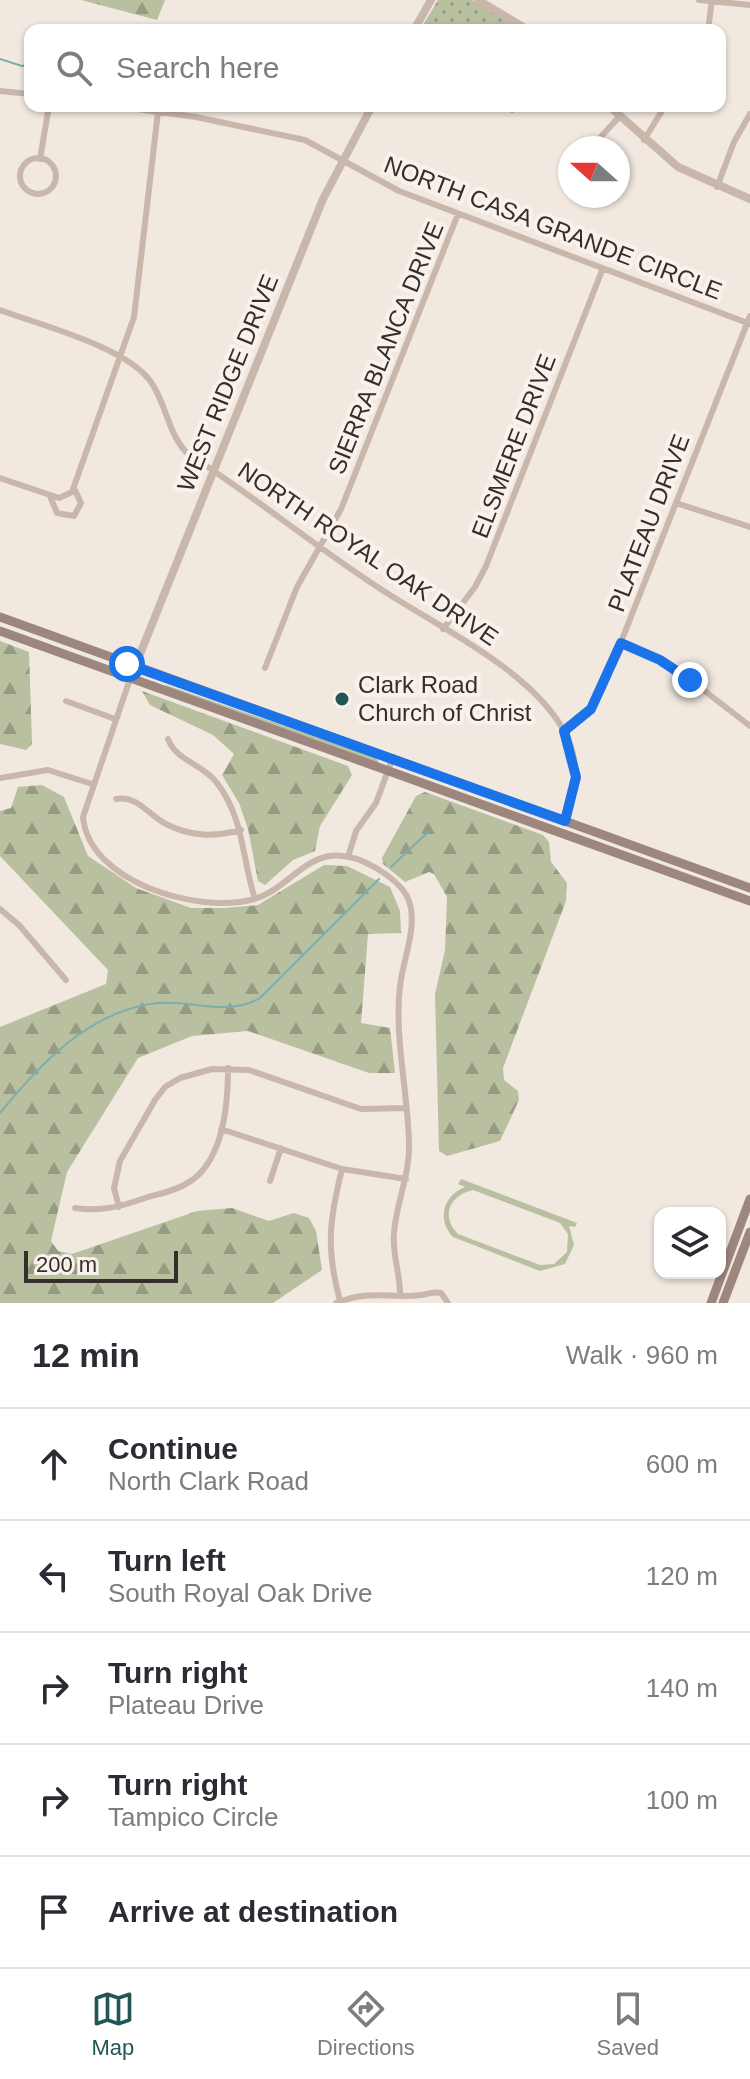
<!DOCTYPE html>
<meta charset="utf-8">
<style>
:root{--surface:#fff;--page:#f7f7f7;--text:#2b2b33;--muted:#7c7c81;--line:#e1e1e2;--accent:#235655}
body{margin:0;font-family:Arial,sans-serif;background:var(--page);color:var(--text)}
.controls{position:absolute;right:24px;bottom:24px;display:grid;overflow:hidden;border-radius:16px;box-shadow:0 2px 6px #0004}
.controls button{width:72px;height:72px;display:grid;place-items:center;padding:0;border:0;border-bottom:2px solid var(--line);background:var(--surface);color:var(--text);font:40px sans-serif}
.compass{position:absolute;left:558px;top:136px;width:72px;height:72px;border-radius:50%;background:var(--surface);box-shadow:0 2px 6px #0004;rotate:291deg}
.scale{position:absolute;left:24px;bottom:20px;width:154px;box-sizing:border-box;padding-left:8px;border:4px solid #372d2a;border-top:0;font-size:22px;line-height:28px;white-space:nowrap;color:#372d2a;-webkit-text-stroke:6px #f9f2ec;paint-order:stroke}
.stop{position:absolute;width:24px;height:24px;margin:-18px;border:6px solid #1a73e8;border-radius:50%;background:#fff}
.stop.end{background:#1a73e8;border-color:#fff;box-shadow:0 2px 8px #0008}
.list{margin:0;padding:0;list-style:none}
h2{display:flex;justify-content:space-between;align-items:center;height:104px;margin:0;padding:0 32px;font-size:34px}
h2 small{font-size:26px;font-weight:400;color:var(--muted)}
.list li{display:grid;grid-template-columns:52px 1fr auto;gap:24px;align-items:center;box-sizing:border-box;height:112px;padding:0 32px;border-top:2px solid var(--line)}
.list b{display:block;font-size:30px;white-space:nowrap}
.list p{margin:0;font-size:26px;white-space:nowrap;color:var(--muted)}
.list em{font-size:26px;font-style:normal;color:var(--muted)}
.icon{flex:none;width:44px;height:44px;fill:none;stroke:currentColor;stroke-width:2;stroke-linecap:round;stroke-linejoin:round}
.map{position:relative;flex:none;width:750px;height:1303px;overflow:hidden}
.search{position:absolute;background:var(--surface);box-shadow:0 2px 6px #0004;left:24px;right:24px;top:24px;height:88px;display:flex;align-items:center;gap:20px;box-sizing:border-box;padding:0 28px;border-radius:16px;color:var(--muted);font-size:30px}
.sheet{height:664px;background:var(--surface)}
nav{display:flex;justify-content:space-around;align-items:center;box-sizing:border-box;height:112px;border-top:2px solid var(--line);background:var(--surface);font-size:22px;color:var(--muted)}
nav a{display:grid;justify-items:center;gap:4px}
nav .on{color:var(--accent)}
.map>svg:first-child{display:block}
.green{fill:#b8c0a0;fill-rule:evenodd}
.forest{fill:url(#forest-firs)}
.park{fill:url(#park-dots)}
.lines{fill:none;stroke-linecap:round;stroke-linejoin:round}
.stream{stroke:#80acab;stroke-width:2}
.minor{stroke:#c9b7ac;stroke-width:6}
.tertiary{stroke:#c9b7ac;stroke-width:8}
.secondary{stroke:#9c867d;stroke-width:9}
.route{stroke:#1a73e8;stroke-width:10}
.poi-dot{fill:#235655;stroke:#f9f2ec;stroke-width:3}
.labels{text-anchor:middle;stroke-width:8;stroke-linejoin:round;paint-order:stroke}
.street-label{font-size:24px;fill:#372d2a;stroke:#f9f2ec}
.poi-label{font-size:24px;fill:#372d2a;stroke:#f9f2ec;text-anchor:start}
</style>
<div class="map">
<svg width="750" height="1303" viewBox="0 0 750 1303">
<defs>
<pattern id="forest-firs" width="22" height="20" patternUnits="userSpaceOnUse" patternTransform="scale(2)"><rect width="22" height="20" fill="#b8c0a0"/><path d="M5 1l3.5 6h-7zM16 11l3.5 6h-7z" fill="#969c83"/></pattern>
<pattern id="park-dots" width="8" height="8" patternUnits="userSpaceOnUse" patternTransform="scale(2)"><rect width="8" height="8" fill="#b8c0a0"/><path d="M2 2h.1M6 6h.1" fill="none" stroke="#969c83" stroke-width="1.8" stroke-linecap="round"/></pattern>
</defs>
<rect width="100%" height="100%" fill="#f1e8e0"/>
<!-- green -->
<path class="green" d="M166,685L377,758L379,764L165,688Z
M461,1179L577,1223L575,1227L569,1226L574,1245L565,1264L540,1271L453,1237C436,1219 444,1195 465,1187L458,1184ZM473,1190L560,1223L568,1234L567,1252L554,1264L540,1265L458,1234C440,1216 450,1195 473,1190Z"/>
<!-- forest -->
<path class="forest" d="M81,0H165L157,20Z
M0,641L29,652L32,744L26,750L0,744Z
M142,691L348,766L352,775L320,826L315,851L293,860L265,885L258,881L248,829L239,803L222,775L234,754L213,735L150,705Z
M42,785L64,797L88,856L136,888L191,908H224L258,905L324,865L347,866L390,887L400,911L401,933L368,934L361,1023L390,1028L395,1073H369L248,1031L192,1036L138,1058L67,1172L51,1241L58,1251L72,1254L197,1211L232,1208L269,1221L294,1213L309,1218L316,1231L322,1270L273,1303H0V1027L106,984L108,970L0,856V811L11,808L18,787Z
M425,792L543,835L549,842L551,862L567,883L566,901L503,1068L504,1080L518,1091L519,1100L500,1141L447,1156L439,1151L435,994L445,950L447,897L434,874L429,872L405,882L383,864L382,858L416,796Z"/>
<!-- park -->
<path class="park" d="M438,0H472L522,30H420Z"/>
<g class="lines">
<!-- stream -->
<path class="stream" d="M476,30L500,26
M0,59L22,66L30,64
M391,867L428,832
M0,1113C40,1064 90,1010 158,1003C194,1000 226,1017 260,998L379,879"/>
<!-- minor -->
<path class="minor" d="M699,0L750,5
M708,30L712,0
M0,91L30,94
M115,106L196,117L305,140L399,191L750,324
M512,110L523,106
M644,140L665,106
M597,141L619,117
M20 176a18 18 0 1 1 36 0a18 18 0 1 1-36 0Z
M40,159L49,106
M717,187L734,142L750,114
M0,310C40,325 127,347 151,382C166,403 168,434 187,453C252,495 312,544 376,586C434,625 527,667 563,729C581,760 577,790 565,822
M0,478L59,498L72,492L134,317L158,112
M50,496L57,513L74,516L81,503L74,488
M676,503L750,527
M443,629L475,587L486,566L603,268
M621,643L675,668L750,726
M265,668L297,587L341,509L458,214
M130,679L83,817C89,882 195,913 251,900C297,889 311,830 376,868C388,875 400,884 407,896C420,923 403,958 400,986C394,1037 408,1092 409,1144C410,1175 396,1203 394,1233C392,1254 400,1273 400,1293
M66,701L115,719
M564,731L591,709L602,690L750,316
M168,739C176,761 203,764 217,783C244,818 242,859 255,899
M0,778L48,770L92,784
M116,799C138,795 148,815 166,824C191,837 214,837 241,830
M348,857L356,831L376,803L393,757
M0,909L19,925L66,980
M221,1129L342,1169L406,1179
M270,1181L281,1148
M119,1207L114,1188L120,1161L155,1100L165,1087L180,1078L212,1069L249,1070L361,1109L407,1108
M75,1208C102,1212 123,1206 148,1197C160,1194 173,1191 184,1185C223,1166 228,1106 228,1068
M340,1301C326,1249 329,1221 342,1169
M336,1303C371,1289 388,1299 421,1295C429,1294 433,1291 441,1293L448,1303"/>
<!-- tertiary -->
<path class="tertiary" d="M478,0L528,30
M414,30L431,0
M609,106L678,167L750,199
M130,679L323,199L372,106"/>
<!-- secondary -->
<path class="secondary" d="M0,617L750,888
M0,631L750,901
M711,1303L750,1199
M723,1303L750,1232"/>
</g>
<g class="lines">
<!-- route -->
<path class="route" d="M127,664L565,821L576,777L564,731L591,709L621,643L660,660L690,680"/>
</g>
<!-- markers -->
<circle class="poi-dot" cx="342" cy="699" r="8"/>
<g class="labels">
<!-- street labels -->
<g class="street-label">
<text transform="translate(553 228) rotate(21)" y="8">NORTH CASA GRANDE CIRCLE</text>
<text transform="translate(386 348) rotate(-68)" y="8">SIERRA BLANCA DRIVE</text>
<text transform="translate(228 383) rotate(-68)" y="8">WEST RIDGE DRIVE</text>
<text transform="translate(514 446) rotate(-69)" y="8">ELSMERE DRIVE</text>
<text transform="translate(649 523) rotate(-69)" y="8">PLATEAU DRIVE</text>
<text transform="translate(368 554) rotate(34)" y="8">NORTH ROYAL OAK DRIVE</text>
</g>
<!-- poi labels -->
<g class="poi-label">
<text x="358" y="693">Clark Road<tspan x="358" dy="28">Church of Christ</tspan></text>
</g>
</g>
</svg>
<div class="controls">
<button><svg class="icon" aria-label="layers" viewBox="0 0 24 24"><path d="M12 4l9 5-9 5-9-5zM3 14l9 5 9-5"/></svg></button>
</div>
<svg class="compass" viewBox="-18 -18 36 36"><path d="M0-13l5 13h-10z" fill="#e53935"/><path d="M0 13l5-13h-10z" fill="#7c7c81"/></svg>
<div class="scale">200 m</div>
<div class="stop" style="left:127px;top:664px"></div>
<div class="stop end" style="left:690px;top:680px"></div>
<div class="search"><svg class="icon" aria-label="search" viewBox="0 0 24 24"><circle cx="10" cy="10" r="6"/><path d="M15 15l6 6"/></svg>Search here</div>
</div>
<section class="sheet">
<h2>12 min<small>Walk · 960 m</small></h2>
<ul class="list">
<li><svg class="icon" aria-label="ahead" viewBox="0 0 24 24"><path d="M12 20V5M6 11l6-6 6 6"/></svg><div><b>Continue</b><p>North Clark Road</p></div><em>600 m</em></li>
<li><svg class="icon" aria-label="left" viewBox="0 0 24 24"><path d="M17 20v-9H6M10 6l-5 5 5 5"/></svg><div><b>Turn left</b><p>South Royal Oak Drive</p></div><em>120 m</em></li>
<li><svg class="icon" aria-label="right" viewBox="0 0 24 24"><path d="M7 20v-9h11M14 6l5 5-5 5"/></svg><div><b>Turn right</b><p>Plateau Drive</p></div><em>140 m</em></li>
<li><svg class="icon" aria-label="right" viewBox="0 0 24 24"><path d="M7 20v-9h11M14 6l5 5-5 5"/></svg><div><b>Turn right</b><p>Tampico Circle</p></div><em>100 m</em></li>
<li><svg class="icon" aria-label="arrive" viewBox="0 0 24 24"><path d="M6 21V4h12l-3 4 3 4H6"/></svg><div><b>Arrive at destination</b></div></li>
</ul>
</section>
<nav>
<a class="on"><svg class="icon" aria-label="map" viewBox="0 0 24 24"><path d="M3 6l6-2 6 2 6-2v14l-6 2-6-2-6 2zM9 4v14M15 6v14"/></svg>Map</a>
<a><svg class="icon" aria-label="directions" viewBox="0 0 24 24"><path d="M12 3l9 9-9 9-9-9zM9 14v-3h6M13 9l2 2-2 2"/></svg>Directions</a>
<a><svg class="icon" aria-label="saved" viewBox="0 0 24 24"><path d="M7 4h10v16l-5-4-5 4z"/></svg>Saved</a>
</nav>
